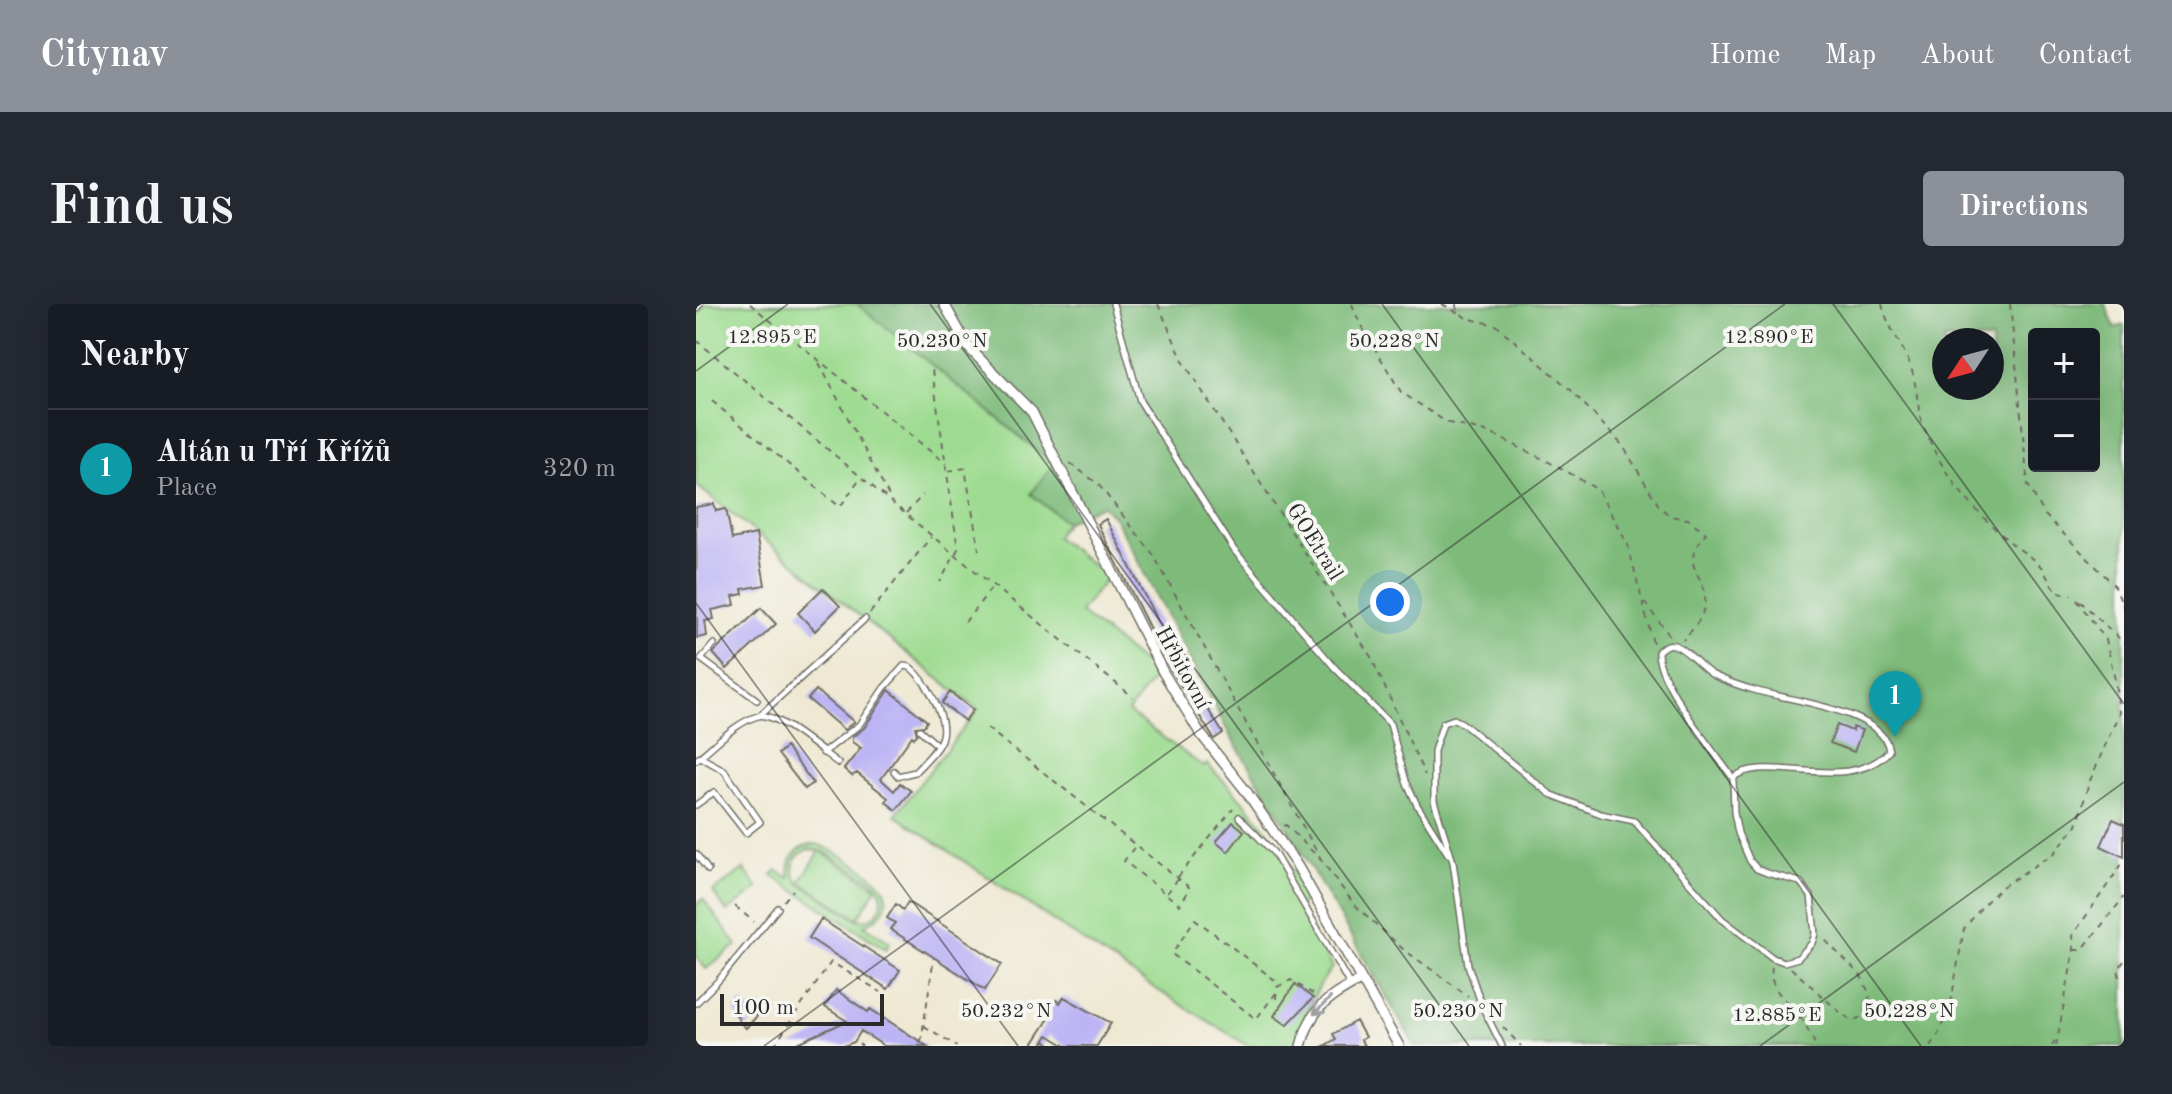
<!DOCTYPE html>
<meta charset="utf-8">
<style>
:root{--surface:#171b24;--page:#242831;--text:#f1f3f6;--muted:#9ea1a6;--line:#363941;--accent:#8c9099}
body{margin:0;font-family:"Old Standard TT",serif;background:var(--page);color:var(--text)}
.controls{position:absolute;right:24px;top:24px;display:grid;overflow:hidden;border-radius:8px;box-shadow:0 8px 32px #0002}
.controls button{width:72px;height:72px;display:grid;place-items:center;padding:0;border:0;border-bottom:2px solid var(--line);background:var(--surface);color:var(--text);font:40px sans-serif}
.compass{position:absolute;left:1236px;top:24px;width:72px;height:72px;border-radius:50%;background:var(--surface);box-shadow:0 8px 32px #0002;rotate:234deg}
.scale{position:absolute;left:24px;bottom:20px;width:164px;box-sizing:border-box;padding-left:8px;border:4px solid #2b2b2b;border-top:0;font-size:22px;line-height:28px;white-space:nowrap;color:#2b2b2b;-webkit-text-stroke:6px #f6f6f2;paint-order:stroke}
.you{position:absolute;left:694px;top:298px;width:28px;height:28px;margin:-20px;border:6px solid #fff;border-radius:50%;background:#1a73e8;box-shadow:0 0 0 12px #1a73e833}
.badge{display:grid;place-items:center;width:52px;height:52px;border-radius:50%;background:var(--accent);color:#fff;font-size:26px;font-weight:700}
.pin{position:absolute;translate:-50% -66px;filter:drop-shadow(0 2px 4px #0008)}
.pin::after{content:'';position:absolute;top:42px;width:28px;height:24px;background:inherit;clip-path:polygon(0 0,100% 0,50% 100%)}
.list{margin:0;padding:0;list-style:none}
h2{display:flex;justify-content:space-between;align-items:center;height:104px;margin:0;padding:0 32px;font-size:34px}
h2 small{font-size:26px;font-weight:400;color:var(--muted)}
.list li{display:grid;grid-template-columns:52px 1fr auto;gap:24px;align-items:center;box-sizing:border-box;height:120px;padding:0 32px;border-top:2px solid var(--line)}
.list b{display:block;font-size:30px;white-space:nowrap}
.list p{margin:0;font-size:26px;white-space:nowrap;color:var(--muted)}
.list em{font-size:26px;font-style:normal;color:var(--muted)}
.map{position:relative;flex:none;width:1428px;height:742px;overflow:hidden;border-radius:8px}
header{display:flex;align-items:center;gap:48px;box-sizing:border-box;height:112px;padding:0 40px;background:var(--accent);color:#fff}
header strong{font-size:38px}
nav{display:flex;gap:44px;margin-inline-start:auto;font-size:28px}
.intro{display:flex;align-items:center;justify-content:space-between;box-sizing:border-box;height:192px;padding:0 48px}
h1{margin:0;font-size:56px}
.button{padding:20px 36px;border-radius:8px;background:var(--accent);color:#fff;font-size:28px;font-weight:700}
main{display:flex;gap:48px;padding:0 48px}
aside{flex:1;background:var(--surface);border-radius:8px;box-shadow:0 8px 32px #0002}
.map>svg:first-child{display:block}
.green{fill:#9ddb90;stroke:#64835e;stroke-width:2;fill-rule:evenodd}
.forest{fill:#7ebb7a;stroke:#547352;stroke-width:2;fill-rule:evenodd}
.building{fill:#bcb4f4}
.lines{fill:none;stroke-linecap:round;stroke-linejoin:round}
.lane-casing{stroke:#706e66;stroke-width:8}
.street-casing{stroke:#706e66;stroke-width:12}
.path{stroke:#706e66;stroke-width:2;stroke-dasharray:6 6;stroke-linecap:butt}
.lane{stroke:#fff;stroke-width:5}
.street{stroke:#fff;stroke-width:9}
.oneway{stroke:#a0a0a0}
.ticks{fill:none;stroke:#2b2b2b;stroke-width:2;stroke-opacity:0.45}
.labels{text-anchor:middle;stroke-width:8;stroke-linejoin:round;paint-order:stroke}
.street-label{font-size:22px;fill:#2b2b2b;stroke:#f6f6f2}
.ticks-label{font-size:20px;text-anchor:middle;fill:#2b2b2b;stroke:#f6f6f2;stroke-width:8;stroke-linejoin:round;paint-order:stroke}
</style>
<header>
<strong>Citynav</strong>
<nav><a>Home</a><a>Map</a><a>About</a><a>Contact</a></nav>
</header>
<div class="intro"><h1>Find us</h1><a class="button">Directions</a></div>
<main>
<aside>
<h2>Nearby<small></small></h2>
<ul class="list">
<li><span class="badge" style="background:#0f9aa8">1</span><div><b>Altán u Tří Křížů</b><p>Place</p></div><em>320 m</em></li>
</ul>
</aside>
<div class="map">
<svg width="1428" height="742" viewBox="0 0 1428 742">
<rect width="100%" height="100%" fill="#f6f6f2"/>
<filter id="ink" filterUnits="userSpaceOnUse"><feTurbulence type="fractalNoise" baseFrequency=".0125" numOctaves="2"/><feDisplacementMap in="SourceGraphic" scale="16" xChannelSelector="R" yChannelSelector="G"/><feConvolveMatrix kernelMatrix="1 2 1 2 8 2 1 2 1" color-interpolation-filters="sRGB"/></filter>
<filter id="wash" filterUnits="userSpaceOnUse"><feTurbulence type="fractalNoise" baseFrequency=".006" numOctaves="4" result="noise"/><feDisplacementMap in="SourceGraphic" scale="32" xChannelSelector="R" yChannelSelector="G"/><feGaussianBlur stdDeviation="1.8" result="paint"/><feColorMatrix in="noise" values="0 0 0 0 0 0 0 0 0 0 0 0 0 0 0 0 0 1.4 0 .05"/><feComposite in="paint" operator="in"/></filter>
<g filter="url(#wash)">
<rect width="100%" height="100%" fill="#efe9d3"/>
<!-- green -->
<path class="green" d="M10,0H161L358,160L335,190L370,218L360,233L412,273L384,308L461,370L432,408L508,463L511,460C551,500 588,539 609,592L603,607L636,663C619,686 607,713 600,742H553L450,679L199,511L282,406L0,181V12Z
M119,540C134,543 173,567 183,578C200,595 186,615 168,621L194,638L190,645L76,572L80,566L94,574C91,556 99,542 119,540ZM113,545L129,548L177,578L184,586L186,596C184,611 174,618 160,615L103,579C93,565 97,551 113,545Z
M124,547L181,584L162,614L104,578Z
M48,565L62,584L31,608L17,588Z
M7,595L41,641L10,665L0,652V601Z"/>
<!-- forest -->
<path class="forest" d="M161,0H1409L1419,24L1428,21V742H719L590,521L536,435L419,214L406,201L370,218L335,190L358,160ZM1338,30H1398V162H1338ZM1248,36H1296V84H1248Z"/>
<g id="blocks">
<!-- building -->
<path class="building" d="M18,200L20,207L30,205L36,235L60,230L69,281L46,285L47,290L37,292L39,301L16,306L18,315L9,317L11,332L1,334L0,203Z
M410,215L484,362L527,429L518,435L473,363L406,229L402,220Z
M127,284L144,302L119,327L102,309Z
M65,304L80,320L31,365L17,349Z
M120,386L158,418L148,426L112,395Z
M193,386L231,417L228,422L219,423L221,430L218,434L216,432L185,475L198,487L204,479L215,487L200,506L190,498L192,494L161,469L156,472L148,465L165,444L156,438V433L168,424Z
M254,388L277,406L269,417L246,399Z
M1141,421L1156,427L1157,423L1166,426L1158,448L1134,439Z
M90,443L117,479L109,485L82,450Z
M1417,515L1428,520V553L1405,542Z
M537,518L548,527L532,548L520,538Z
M212,598L306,660L289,686L194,625L199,619L191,614L200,600L207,606Z
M125,615L204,666L192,685L113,634Z
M599,680L617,694L591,721L578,712Z
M140,686L172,708L174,705L231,742H188L165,727L158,738L148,742H95L151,717L129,703Z
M368,693L415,719L401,742H370L352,731L345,742H335L352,716L348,713L360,696L364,699Z
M46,698L61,712L50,724L42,717L43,715L38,707Z
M660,717L669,733L665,736L668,742H628L640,735L637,730Z"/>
</g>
</g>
<g filter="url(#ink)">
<use href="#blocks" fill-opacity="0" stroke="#706e66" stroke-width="2"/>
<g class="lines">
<defs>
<path id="lane" d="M417,0L444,97L538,246L639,364L694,420L710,477L721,501L752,550
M0,5L4,0
M18,340L5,355L61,396
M64,411L169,315
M224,426L241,441
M127,449L163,421L188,384L208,362L214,363C229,375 251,412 246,432C244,444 227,459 219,468L202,472L198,467
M0,456C18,442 40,418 62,412C80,407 126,448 142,459
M0,501L18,488L50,529L64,518L28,466L4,453
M543,513L578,549L654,681
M0,550L12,566
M0,699L22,677L82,604
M806,742L786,702L772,661L757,558L738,497V447L747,419L758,415L766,419L854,490L905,510L938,517L1026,615L1077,654L1088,658L1102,654L1116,639L1119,630L1115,592L1104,578L1071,569L1061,565L1054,557L1042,529L1038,508L1037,474C1067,447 1153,492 1193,447C1189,406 1090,396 1058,386C1047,383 1028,376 1017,371C1004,364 992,345 978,341C971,339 966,343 962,348C961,377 1018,448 1037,474"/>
<path id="street" d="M248,0L273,44L336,108L467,368L504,429L550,487L602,563L703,742
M605,742C615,703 631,695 664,676"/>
</defs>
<!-- lane casing -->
<use href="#lane" class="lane-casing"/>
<!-- street casing -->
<use href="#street" class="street-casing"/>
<!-- path -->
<path class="path" d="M54,0L250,160
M462,0L487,57L675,353L729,471
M656,0L664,20L705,88L750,118L794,129L865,164L902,186L932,241L957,339
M746,0L766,11
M760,0L761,6L770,14L800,21L876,87L927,142L963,202L974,212L992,215L1010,229C976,268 1021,271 1006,310C1002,320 994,328 987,336
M1186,0C1191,22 1206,40 1214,61C1222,82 1220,105 1229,126C1247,172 1276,205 1313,237C1323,246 1338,254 1346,264C1352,273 1354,281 1362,289L1376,291
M1314,0L1332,181L1349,211L1419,282L1428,304
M0,36L259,251L437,393
M123,59L196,198
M236,66L262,245L244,278
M16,97L144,203L164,174
M374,159L402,180L457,250L626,557
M252,167L269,164L283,246
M210,209L227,191
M1384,297L1428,339
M948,298L974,332
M174,309L235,233
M269,318L297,282
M291,424L494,584L484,601L428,557L440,541
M588,522L590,521L626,557L658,600L707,645L772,692
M482,573L537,505
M471,589L482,575
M88,597L97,586
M39,602L58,618
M1379,646H1386L1428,593
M1428,657L1422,666L1424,673H1428
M1076,663C1072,688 1091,694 1104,712C1110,721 1115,732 1120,742
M1095,664L1147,711L1159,717L1169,709L1174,691L1165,672L1127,634
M580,689L560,715L476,650L499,615L584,680
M580,695L581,683L595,676L620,692
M228,722L261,742
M807,723L825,742
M349,737L357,742
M225,738L238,653
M163,740L166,742
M78,742L135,658L185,688
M1234,742L1243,729L1255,698L1268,625L1288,600L1306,583L1358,549L1381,521L1393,479L1423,409L1419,376L1410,336L1378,292
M1356,742L1359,736
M1360,742L1378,646L1377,631L1428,557
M1425,742L1428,736"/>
<!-- lane -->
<use href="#lane" class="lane"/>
<!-- street -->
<use href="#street" class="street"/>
</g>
<!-- one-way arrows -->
<defs><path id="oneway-shaft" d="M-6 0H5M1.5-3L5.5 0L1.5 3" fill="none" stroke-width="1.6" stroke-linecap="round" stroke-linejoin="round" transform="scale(2)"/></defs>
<use class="oneway" href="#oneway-shaft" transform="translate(626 702) rotate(135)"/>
</g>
<!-- ticks -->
<path class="ticks" d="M234,0L773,742M686,0L1225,742M1137,0L1428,400M0,67L92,0M0,299L322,742M68,742L1089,0M1064,742L1428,478"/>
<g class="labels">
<!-- street labels -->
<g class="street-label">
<text transform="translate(620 237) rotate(58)" y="8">GOEtrail</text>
<text transform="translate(488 363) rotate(61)" y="8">Hřbitovní</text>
</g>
</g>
<g class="ticks-label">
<text x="76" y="39">12.895°E</text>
<text x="1073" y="39">12.890°E</text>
<text x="246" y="43">50.230°N</text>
<text x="698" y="43">50.228°N</text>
<text x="310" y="713">50.232°N</text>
<text x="762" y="713">50.230°N</text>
<text x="1213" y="713">50.228°N</text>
<text x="1081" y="717">12.885°E</text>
</g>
</svg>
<div class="controls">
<button>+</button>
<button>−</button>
</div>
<svg class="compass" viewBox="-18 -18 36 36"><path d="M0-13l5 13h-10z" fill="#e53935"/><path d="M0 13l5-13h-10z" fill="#9ea1a6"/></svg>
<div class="scale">100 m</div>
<div class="you"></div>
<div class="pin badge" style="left:1199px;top:433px;background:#0f9aa8">1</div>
</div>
</main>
